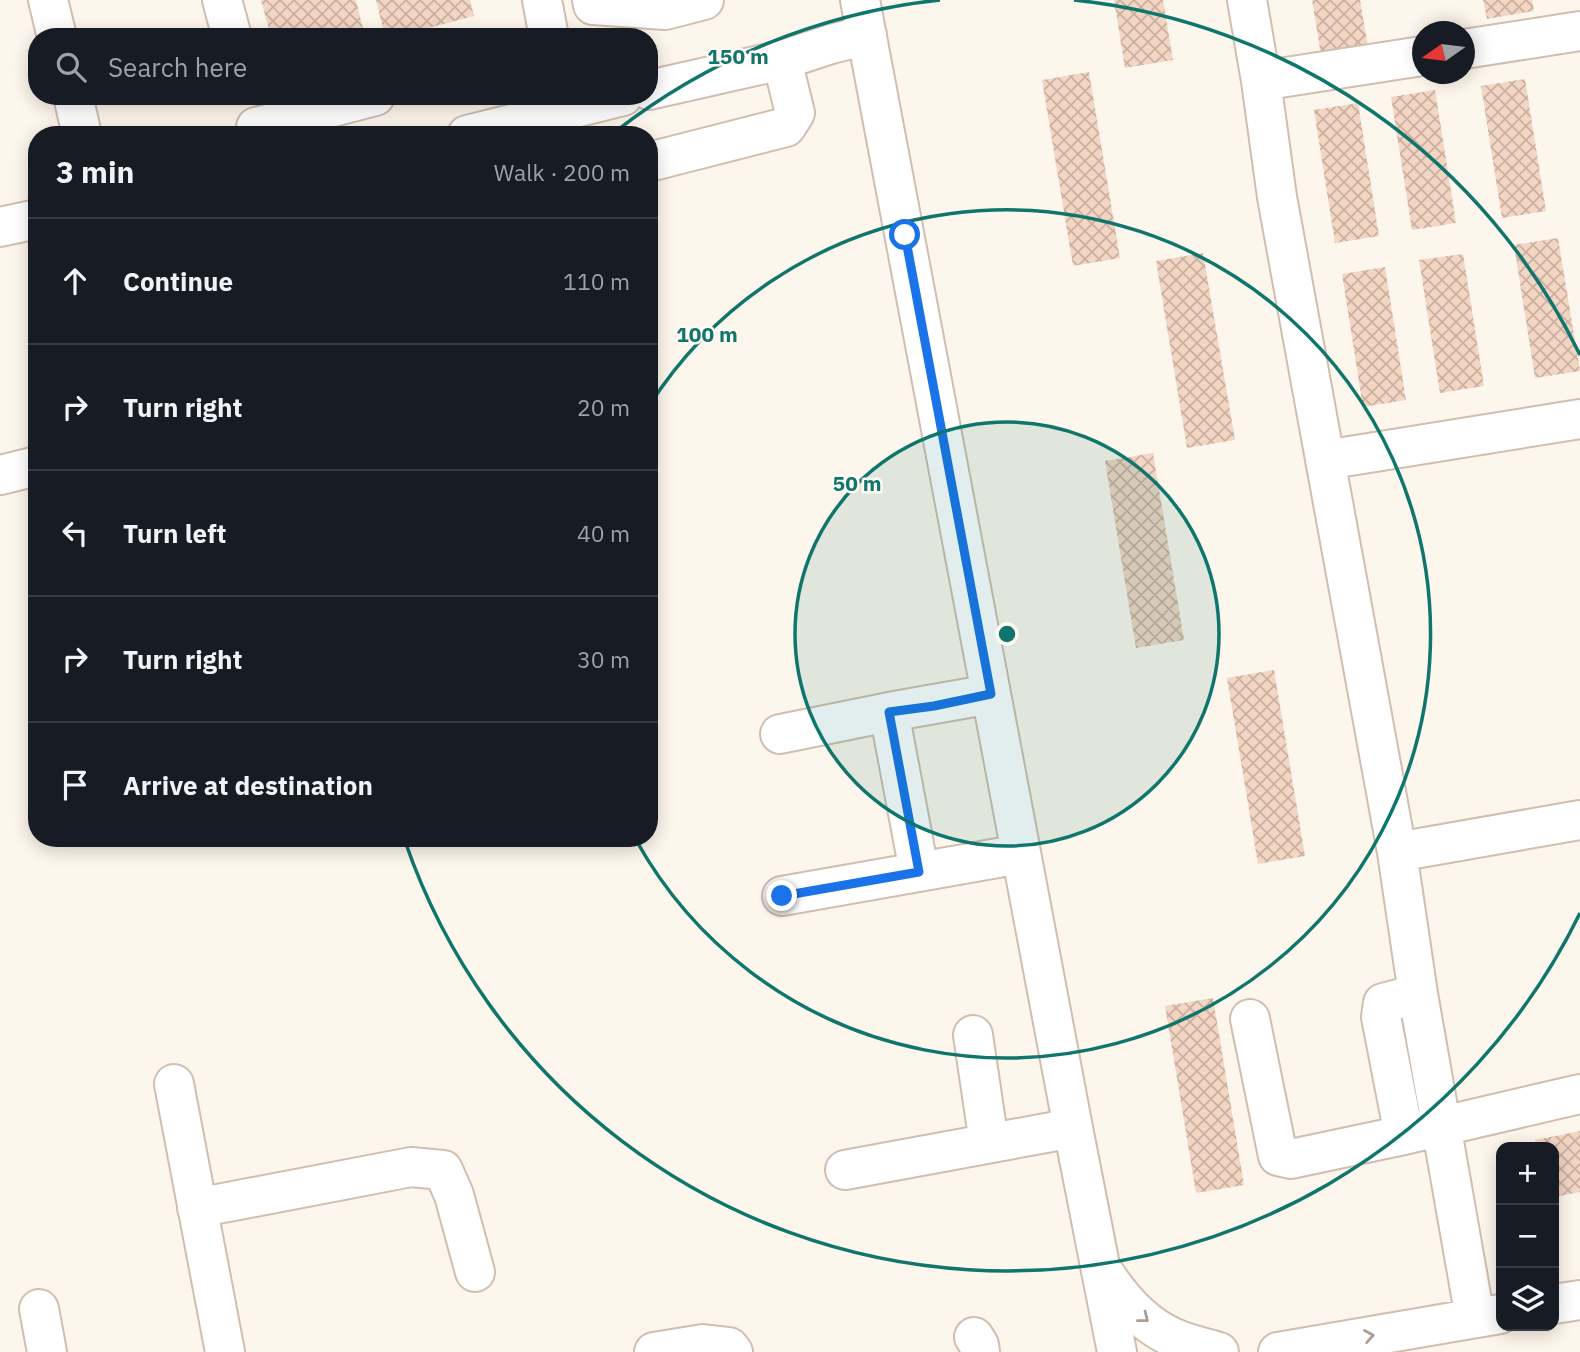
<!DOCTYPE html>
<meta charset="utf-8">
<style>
:root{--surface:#171b24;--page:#242831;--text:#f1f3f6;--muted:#9ea1a6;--line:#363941}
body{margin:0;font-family:"IBM Plex Sans",sans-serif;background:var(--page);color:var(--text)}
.controls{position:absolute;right:21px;bottom:21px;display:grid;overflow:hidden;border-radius:14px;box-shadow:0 4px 18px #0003}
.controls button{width:63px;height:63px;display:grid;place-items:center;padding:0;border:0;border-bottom:2px solid var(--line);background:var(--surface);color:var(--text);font:35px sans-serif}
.compass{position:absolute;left:1412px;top:21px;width:63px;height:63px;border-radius:50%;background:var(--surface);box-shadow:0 4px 18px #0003;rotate:256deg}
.stop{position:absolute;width:21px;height:21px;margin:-16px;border:5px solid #1a73e8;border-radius:50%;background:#fff}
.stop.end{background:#1a73e8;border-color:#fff;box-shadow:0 2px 7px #0008}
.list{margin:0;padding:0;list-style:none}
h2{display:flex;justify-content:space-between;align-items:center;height:91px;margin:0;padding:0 28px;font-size:30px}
h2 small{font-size:23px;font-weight:400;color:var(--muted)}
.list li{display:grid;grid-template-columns:46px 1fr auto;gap:21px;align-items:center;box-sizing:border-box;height:126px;padding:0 28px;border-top:2px solid var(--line)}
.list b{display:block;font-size:26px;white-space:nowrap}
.list em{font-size:23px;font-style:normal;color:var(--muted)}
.icon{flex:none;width:38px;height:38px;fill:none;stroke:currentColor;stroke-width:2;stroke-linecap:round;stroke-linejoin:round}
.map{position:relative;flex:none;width:1580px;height:1352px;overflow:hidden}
.search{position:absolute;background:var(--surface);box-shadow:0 4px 18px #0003;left:28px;top:28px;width:630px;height:77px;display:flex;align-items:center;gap:18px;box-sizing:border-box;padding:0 24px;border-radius:28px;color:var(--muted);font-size:26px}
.panel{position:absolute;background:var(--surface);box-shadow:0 4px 18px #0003;left:28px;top:126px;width:630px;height:721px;border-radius:28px}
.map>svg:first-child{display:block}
.building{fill:url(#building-cross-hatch)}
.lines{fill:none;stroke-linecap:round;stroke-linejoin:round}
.minor-casing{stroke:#d1beb0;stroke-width:42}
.minor{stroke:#fff;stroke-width:38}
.oneway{stroke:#af9d94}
.route{stroke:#1a73e8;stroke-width:9}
.ring{fill:none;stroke:#0f766e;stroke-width:3.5}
.centre{fill:#0f766e;stroke:#fffaf3;stroke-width:3.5}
.ring-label{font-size:21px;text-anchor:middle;font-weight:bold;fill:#0f766e;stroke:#fffaf3;stroke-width:5;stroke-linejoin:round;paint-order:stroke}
</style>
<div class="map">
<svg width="1580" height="1352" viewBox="0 0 1580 1352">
<defs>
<pattern id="building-cross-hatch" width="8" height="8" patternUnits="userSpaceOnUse" patternTransform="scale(1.75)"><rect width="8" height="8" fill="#f3d5c3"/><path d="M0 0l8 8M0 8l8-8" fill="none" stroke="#cab0a1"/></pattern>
</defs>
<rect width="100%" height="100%" fill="#fdf6ec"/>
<!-- building -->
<path class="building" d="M261,0H356L365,37H271Z
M376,0H470L474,16L394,37H385Z
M1114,0H1163L1173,60L1125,68Z
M1312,0H1360L1368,47L1321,55Z
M1483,0H1532L1534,11L1487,19Z
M1089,72L1120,258L1073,266L1042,80Z
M1525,79L1546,211L1502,218L1481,86Z
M1435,90L1456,223L1412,230L1391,97Z
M1358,103L1379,236L1335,243L1314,110Z
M1558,238L1580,371L1535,378L1514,245Z
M1203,253L1235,440L1187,448L1156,261Z
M1463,254L1484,386L1440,393L1419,260Z
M1385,267L1406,400L1363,407L1342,274Z
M1153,453L1184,640L1136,648L1105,461Z
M1274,670L1305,856L1258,864L1227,678Z
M1213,998L1244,1185L1196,1193L1165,1006Z
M1580,1131V1192L1554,1197V1147H1536L1535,1140Z"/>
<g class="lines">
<defs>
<path id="minor" d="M48,0L57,37
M222,0L232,37
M542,0L549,37
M592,0L593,5L665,10L704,0
M860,0L1073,1128L1117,1352
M1247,0L1261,81L1277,197L1397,852L1418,994L1475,1318
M1464,49L1580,31
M1261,81L1422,56
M649,90L782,60L831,44L867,35
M73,96L82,135
M256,127L375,96
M467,135L623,96
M649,162L786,127L795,113L782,60
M0,227L37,219
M1325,460L1580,419
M0,475L37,466
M780,734L889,712
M1397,852L1580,820
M919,871L889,712L991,694
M782,896L1021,854
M1250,1019L1278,1156L1291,1159L1404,1135L1580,1094
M973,1035L989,1143
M174,1084L225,1352
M1404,1135L1381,1017L1383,1003L1418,994
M845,1170L1073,1128
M197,1208L411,1167L443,1170L454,1195L475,1272
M1105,1274C1122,1300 1143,1324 1172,1337C1186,1344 1203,1347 1219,1352
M1554,1304L1580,1300
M39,1309L47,1352
M974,1337L979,1345L980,1352
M654,1352L703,1344L729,1347L733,1352
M1278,1352L1500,1314"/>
</defs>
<!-- minor casing -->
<use href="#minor" class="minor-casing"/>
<!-- minor -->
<use href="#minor" class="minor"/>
</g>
<!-- one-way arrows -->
<defs><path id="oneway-chevron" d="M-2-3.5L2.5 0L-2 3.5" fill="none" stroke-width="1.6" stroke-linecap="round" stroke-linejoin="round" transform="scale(1.75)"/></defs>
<g class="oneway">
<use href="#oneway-chevron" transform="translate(1144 1318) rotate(38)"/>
<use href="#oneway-chevron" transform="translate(1369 1336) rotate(-10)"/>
</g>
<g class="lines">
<!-- route -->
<path class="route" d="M782,896L919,872L889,712L934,706L991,694L905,235"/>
</g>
<!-- distance rings -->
<circle cx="1007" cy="634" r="212" fill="#0f766e" fill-opacity=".12"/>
<g class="ring">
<circle cx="1007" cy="634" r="212"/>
<path d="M649 406A424 424 0 1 1 636 840"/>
<path d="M1580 913A637 637 0 0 1 405 841M615 132A637 637 0 0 1 940 0M1074 0A637 637 0 0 1 1580 355"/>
</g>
<circle cx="1007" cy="634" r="10" class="centre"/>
<g class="ring-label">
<text x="738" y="64">150 m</text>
<text x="707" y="342">100 m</text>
<text x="857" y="491">50 m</text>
</g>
</svg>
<div class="controls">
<button>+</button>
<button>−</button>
<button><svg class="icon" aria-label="layers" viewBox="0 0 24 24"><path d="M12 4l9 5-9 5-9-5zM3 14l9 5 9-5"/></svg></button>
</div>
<svg class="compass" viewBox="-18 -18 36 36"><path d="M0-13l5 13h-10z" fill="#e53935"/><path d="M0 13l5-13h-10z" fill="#9ea1a6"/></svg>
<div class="stop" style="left:905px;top:235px"></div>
<div class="stop end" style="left:782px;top:896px"></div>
<div class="search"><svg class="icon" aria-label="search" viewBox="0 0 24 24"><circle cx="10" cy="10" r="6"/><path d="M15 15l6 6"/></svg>Search here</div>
<section class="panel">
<h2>3 min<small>Walk · 200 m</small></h2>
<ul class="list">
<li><svg class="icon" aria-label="ahead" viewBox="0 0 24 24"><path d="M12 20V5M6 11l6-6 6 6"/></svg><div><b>Continue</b></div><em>110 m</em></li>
<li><svg class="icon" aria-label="right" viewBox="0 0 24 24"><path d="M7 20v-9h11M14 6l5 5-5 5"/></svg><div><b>Turn right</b></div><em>20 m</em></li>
<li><svg class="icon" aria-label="left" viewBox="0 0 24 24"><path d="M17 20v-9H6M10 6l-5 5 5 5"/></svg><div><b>Turn left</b></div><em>40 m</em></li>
<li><svg class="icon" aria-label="right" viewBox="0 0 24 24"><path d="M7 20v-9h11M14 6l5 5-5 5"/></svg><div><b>Turn right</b></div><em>30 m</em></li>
<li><svg class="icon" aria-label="arrive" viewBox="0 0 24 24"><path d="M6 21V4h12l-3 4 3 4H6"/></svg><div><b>Arrive at destination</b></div></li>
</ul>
</section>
</div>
